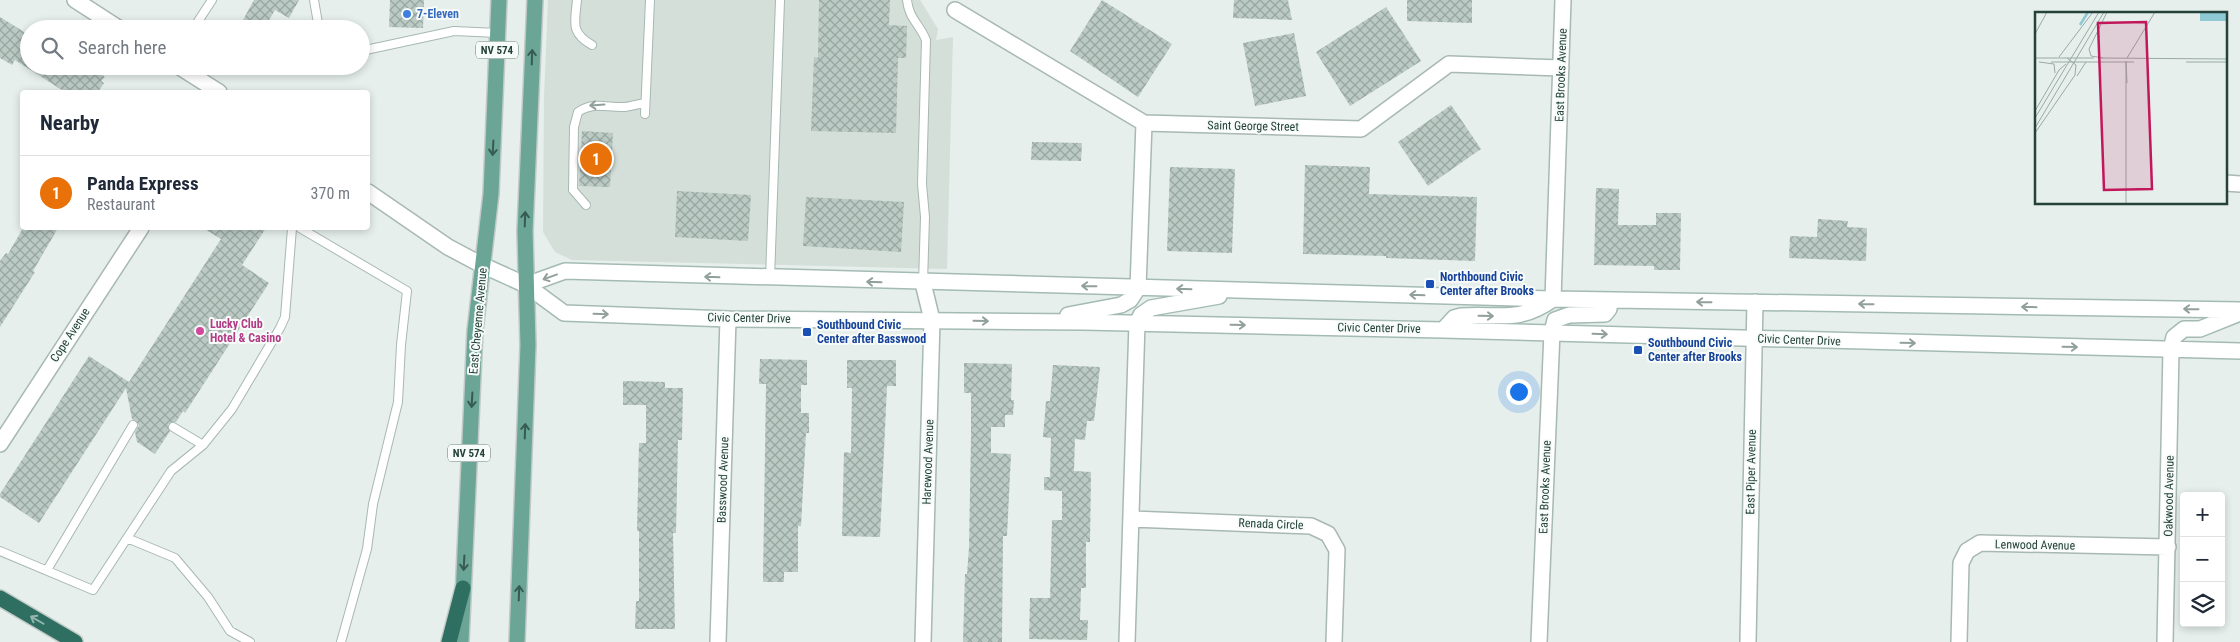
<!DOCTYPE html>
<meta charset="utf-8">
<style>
:root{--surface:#fff;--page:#f2f2f3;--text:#1f2937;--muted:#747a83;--line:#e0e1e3;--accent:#7f5249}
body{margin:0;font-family:"Roboto Condensed",sans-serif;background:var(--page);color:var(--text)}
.controls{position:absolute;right:15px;bottom:15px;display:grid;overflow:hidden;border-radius:5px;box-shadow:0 2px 8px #0003}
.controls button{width:45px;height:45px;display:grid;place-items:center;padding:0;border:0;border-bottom:1px solid var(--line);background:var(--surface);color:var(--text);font:25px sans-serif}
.you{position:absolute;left:1518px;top:391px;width:18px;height:18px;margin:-12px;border:4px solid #fff;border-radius:50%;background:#1a73e8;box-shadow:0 0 0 8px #1a73e833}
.badge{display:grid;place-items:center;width:32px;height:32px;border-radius:50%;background:var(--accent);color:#fff;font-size:16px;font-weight:700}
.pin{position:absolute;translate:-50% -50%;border:2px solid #fff;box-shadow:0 1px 5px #0006}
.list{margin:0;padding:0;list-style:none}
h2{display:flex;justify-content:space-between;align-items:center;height:65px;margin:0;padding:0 20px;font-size:21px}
h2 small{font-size:16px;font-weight:400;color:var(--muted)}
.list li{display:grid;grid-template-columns:32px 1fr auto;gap:15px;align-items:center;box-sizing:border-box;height:75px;padding:0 20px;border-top:1px solid var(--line)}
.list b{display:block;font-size:19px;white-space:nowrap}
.list p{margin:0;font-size:16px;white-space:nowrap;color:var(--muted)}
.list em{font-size:16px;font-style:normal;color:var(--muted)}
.icon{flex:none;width:28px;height:28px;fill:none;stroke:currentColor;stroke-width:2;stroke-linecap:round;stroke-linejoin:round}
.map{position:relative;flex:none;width:2240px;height:642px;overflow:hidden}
.search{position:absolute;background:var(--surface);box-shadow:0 2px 8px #0003;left:20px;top:20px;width:350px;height:55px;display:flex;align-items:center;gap:12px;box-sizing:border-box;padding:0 18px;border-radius:28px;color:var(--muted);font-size:19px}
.panel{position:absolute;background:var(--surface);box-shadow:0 2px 8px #0003;left:20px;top:90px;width:350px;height:140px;border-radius:5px}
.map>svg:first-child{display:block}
.built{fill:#d4dfda}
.building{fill:url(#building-cross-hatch)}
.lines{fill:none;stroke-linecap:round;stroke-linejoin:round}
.service-casing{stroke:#a8b8b2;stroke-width:10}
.minor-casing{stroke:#a8b8b2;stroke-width:18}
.tertiary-casing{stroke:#a8b8b2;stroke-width:18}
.secondary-casing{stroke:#a4bbb3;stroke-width:18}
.primary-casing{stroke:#c2cac8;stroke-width:18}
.motorway-casing{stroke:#c2cac8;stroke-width:18}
.service{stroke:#fff;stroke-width:8}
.minor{stroke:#fff;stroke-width:15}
.tertiary{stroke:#fff;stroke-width:15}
.secondary{stroke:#fff;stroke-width:15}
.primary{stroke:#6aa596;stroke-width:15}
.motorway{stroke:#2f6f62;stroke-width:15}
.oneway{stroke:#365b51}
.oneway2{stroke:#92a09c}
.oneway3{stroke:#93b5ae}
.shop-dot{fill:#3f7fe0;stroke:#f7fbf9;stroke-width:2}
.transit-dot{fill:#1a4fb4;stroke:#f7fbf9;stroke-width:2}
.hotel-dot{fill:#d1479c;stroke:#f7fbf9;stroke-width:2}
.labels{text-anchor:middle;stroke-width:4;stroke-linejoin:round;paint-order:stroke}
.shield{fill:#f7fbf9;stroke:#637a73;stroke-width:1}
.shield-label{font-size:11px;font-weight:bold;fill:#24423a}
.shop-label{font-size:12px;font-weight:bold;fill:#366cbe;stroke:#f7fbf9;text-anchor:start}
.street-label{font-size:12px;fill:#24423a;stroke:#f7fbf9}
.transit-label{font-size:12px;font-weight:bold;fill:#164399;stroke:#f7fbf9;text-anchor:start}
.hotel-label{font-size:12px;font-weight:bold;fill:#b23c85;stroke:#f7fbf9;text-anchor:start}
.inset-river{fill:none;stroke:#8ec9d4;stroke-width:2.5}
.inset-road{fill:none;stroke:#98aaa4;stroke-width:1}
.view{fill:#c2185b;fill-opacity:0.15;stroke:#c2185b;stroke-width:2.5}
.inset-edge{fill:none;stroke:#24423a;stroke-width:2.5}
</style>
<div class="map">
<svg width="2240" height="642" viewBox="0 0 2240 642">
<defs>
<pattern id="building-cross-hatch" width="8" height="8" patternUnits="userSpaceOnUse" patternTransform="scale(1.25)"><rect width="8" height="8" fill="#bbcac4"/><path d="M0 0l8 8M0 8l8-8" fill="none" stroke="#98a6a0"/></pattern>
</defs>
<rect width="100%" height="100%" fill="#e6efeb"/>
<!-- built -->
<path class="built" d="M548,0H920L938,29L936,40L953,37L947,269L572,260L555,252L543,232L544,98Z"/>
<!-- building -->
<path class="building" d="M254,0H299L289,18L275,10L264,29H238Z
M390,0H424L423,28L389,27Z
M819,0H890L889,25L907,26L906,58H898L896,133L811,131L814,57L818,58Z
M1102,0L1172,44L1138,97L1070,51Z
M1234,0H1288L1292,20L1233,18Z
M1407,0H1472V23L1407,21Z
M1386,7L1421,61L1350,106L1316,52Z
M0,17L29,35V66H89L105,77L101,81L104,83L98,92H65L15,60L12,65L0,58Z
M1294,33L1306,96L1255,106L1243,43Z
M1451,105L1481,149L1428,186L1398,142Z
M582,131L613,133L610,187L579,186Z
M1032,142L1082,143L1081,161L1031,160Z
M1305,165L1370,167L1369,194L1477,197L1475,261L1386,258V256L1303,254Z
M1170,167L1235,169L1232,253L1167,251Z
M1596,188L1619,189L1618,225H1656V213H1681L1680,270H1654V266L1594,265Z
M677,191L751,195L748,241L675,237Z
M806,197L904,202L901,252L803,246Z
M1818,219L1848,221L1847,227L1867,228L1866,261L1789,258L1790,236L1817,237Z
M23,228H58L33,271L35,272L0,327V261L6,253L8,254Z
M203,228H266L242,265L269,283L185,413L183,411L176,422L168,424L170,431L155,454L137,442L135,432L139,425L132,419L126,388L39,523L0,497V494L89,356L129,382L221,239Z
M760,359L807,360V385H801V413H809V433H806L801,526H798V572H784V582H763L766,384H759Z
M847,360H896V386H887L880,537L842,536L844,452L851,453L852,388H847Z
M964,363L1012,364L1011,400H1014L1013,415H1005V427H991V453L1011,454L1007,536H1003L1002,642H963L965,574H967L969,548L971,437V393H964Z
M1053,365L1100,367L1094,421H1087L1085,440L1075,439L1074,471L1091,472L1090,542H1086V588H1081L1080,620H1088L1087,640L1029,639L1030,598H1050L1052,520H1062V491L1044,490V477H1050L1051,438L1043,437L1046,401H1050Z
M623,381L665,382V388H683L682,440H678L676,533H673L675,629H635L636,601H639V531H637L639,443H646V405H623Z"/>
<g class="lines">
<defs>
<path id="service" d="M314,0L319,29
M577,0C575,22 570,33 592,45
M907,0C909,19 919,23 926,40L922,184L925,217L923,283
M193,29L212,0
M361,51L454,31L498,33
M645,114L650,0
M586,205L573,190L574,127L578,112C594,101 607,108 625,107C632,106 639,104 645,103
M300,228L407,291L401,345L398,402L373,504L367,549L341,642
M770,278L780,0
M173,427L203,445
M127,538L175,558L208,597L230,631L250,642
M0,551L93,590L171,471L203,445L232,409L280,328L285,317L292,228
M47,570L133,425"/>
<path id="minor" d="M955,10L1144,123L1361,129L1449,64L1561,68
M2226,183L2240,184
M1138,288L1144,123
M1553,299L1563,0
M0,444L141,228
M1132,519L1311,526L1328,534L1337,550L1334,642
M718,642L728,319
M923,642L932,320L923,283
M1127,642L1137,323
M1539,642L1552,332
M1748,642L1755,302
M1959,642L1961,563L1967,551L1980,543L2168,547
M2165,642L2171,350"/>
<path id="tertiary" d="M75,0L120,29
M178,66L219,92
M368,192L448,247L482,265"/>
<path id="secondary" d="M482,265L526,285L564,313L728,319L1084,322L1443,330L2240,351
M526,285L565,271L1553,299L2240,310
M1068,315L1121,305L1130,300L1138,288
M1137,323L1141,315L1151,308L1219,296
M1443,330L1454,318L1461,316C1500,313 1517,324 1553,299
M1552,332L1555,320L1569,315L1605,314L1609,309L1610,300
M2171,350L2174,337L2184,329H2200L2240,313"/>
<path id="primary" d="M461,642L475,331L491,194L499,0
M517,642L528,345L525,231L535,0"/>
<path id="motorway" d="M0,598L75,642
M449,642L463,588"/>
</defs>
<!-- service casing -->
<use href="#service" class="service-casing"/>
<!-- minor casing -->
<use href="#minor" class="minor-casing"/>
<!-- tertiary casing -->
<use href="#tertiary" class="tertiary-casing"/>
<!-- secondary casing -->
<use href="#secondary" class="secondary-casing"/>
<!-- primary casing -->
<use href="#primary" class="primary-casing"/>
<!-- motorway casing -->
<use href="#motorway" class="motorway-casing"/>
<!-- service -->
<use href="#service" class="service"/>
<!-- minor -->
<use href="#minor" class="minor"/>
<!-- tertiary -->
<use href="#tertiary" class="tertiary"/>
<!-- secondary -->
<use href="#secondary" class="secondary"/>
<!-- primary -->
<use href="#primary" class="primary"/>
<!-- motorway -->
<use href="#motorway" class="motorway"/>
</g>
<!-- one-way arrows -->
<defs><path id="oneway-shaft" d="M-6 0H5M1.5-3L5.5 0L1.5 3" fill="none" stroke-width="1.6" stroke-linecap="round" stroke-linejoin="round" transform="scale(1.25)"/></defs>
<g class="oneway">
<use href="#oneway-shaft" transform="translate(532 57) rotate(-88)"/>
<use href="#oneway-shaft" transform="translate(493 148) rotate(93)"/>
<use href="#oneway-shaft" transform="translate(525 219) rotate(-88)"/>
<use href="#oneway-shaft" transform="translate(472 400) rotate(93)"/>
<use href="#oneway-shaft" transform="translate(525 431) rotate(-88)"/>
<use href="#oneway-shaft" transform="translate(464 563) rotate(93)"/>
<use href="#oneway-shaft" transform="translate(519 593) rotate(-88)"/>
</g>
<g class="oneway2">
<use href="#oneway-shaft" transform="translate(597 105) rotate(176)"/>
<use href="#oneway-shaft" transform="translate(550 277) rotate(160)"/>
<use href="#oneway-shaft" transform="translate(712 277) rotate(-178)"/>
<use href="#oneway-shaft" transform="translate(874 282) rotate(-178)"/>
<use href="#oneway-shaft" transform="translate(1089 286) rotate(-179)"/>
<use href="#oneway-shaft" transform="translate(1184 289) rotate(-178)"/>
<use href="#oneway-shaft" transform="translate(1417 295) rotate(-178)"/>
<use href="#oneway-shaft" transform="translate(1704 302) rotate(-179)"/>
<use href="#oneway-shaft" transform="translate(1866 304) rotate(-179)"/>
<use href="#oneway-shaft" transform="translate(2029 307) rotate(-179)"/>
<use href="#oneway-shaft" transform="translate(2191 309) rotate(-179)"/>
<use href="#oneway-shaft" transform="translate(601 314) rotate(2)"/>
<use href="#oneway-shaft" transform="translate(1486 316) rotate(1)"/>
<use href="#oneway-shaft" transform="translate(981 321) rotate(1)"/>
<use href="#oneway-shaft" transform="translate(1238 325) rotate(1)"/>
<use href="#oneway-shaft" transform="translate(1600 334) rotate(2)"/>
<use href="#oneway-shaft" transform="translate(1908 343) rotate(1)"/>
<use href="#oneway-shaft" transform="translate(2070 347) rotate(1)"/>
</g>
<use class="oneway3" href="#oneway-shaft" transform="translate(37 620) rotate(-150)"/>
<!-- markers -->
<circle class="shop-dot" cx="407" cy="14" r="5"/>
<g class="transit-dot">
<rect x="1425" y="279" width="10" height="10" rx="2.5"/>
<rect x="802" y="327" width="10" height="10" rx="2.5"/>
<rect x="1633" y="345" width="10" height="10" rx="2.5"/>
</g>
<circle class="hotel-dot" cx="200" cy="331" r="5"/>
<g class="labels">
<!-- shield labels -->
<g class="shield">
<rect x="476" y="41.5" width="42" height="17" rx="4"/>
<rect x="448" y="444.5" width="42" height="17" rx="4"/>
</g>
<g class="shield-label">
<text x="497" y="54">NV 574</text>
<text x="469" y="457">NV 574</text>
</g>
<!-- shop labels -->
<g class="shop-label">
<text x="417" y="18">7-Eleven</text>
</g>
<!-- street labels -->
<g class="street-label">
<text transform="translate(1561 75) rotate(-88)" y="4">East Brooks Avenue</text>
<text transform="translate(1253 126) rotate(1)" y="4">Saint George Street</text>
<text transform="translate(749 318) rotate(1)" y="4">Civic Center Drive</text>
<text transform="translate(478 321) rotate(-85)" y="4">East Cheyenne Avenue</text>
<text transform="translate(1379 328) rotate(1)" y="4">Civic Center Drive</text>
<text transform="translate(70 335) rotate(-57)" y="4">Cope Avenue</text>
<text transform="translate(1799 340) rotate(2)" y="4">Civic Center Drive</text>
<text transform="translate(928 462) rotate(-88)" y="4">Harewood Avenue</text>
<text transform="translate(1751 472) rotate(-89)" y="4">East Piper Avenue</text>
<text transform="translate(723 480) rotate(-88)" y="4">Basswood Avenue</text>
<text transform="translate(1545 487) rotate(-88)" y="4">East Brooks Avenue</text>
<text transform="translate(2169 496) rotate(-89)" y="4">Oakwood Avenue</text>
<text transform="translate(1271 524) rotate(2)" y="4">Renada Circle</text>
<text transform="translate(2035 545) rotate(1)" y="4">Lenwood Avenue</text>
</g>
<!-- transit labels -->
<g class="transit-label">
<text x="1440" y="281">Northbound Civic<tspan x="1440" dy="14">Center after Brooks</tspan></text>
<text x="817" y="329">Southbound Civic<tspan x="817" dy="14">Center after Basswood</tspan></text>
<text x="1648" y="347">Southbound Civic<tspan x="1648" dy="14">Center after Brooks</tspan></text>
</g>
<!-- hotel labels -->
<g class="hotel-label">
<text x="210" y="328">Lucky Club<tspan x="210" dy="14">Hotel &amp; Casino</tspan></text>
</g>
</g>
<!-- overview -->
<g transform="translate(2035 12)">
<rect width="192" height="192" fill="#e6efeb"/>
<path d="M165,0H192V9H165Z" fill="#8ec9d4"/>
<path class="inset-river" d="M45,13L53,0"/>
<path class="inset-road" d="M0,22L12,0M24,45L58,0M0,46H59M66,46L193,47M68,46L56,44L54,37L72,0M92,46L120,0M4,50L19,52L20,61M16,50H99M91,50L92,71M151,50H193M42,64L51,50M0,99L24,58L31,52M0,106L64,0M0,116L69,0M0,121L40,63L41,53L32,46M91,192V49"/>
<path class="view" d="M111,10L117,177L69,178L63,11Z"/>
<rect width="192" height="192" class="inset-edge"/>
</g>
</svg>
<div class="controls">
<button>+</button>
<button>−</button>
<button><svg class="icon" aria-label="layers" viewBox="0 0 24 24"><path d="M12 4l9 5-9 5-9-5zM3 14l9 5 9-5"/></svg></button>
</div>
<div class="you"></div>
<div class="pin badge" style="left:596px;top:159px;background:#e8710a">1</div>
<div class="search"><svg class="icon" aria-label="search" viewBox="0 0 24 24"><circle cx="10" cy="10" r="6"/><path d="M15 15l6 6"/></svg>Search here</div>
<section class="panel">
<h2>Nearby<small></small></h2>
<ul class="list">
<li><span class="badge" style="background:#e8710a">1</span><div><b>Panda Express</b><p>Restaurant</p></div><em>370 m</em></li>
</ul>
</section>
</div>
